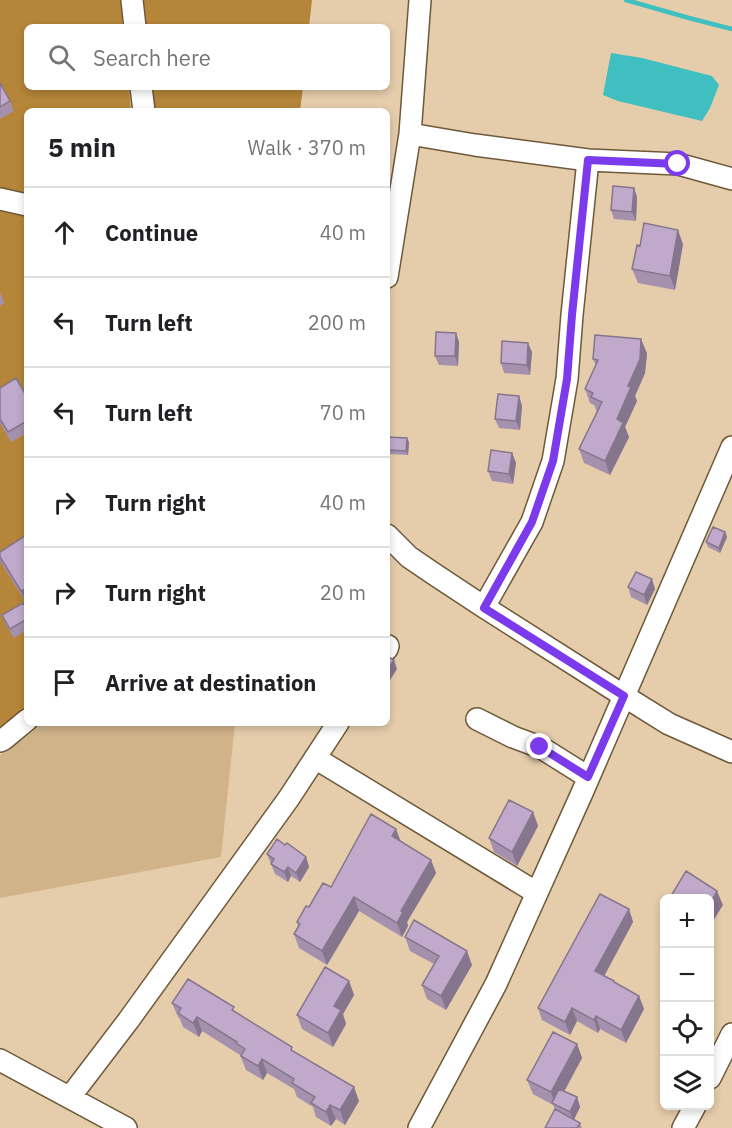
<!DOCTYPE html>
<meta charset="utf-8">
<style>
:root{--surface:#fff;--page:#f6f6f6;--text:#202124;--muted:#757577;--line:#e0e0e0}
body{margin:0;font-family:"IBM Plex Sans",sans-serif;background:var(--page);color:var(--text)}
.controls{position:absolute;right:18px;bottom:18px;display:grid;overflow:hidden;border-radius:9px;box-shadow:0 3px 9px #0003}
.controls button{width:54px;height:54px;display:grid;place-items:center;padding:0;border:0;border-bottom:2px solid var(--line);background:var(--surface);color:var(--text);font:30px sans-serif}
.stop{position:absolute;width:18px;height:18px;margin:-14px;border:4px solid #7c3aed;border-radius:50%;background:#fff}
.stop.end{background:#7c3aed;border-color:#fff;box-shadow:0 2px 6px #0008}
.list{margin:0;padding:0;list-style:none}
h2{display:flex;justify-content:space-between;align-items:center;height:78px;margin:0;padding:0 24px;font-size:26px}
h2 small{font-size:20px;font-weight:400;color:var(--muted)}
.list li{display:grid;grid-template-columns:39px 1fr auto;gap:18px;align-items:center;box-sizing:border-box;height:90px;padding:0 24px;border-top:2px solid var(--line)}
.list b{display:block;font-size:22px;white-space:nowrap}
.list em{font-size:20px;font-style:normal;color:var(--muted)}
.icon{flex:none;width:33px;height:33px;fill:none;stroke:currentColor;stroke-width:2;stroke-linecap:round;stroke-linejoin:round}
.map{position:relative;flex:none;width:732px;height:1128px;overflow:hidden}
.search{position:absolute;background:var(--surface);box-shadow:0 3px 9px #0003;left:24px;top:24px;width:366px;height:66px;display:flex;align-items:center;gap:15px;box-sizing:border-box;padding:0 21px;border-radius:9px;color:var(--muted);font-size:22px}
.panel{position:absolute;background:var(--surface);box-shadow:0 3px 9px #0003;left:24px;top:108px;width:366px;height:618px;border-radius:9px}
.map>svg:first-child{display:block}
.green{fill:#d1b38a}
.forest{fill:#b58539}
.water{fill:#3fbfc0}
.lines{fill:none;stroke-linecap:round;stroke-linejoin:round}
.stream{stroke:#3fbfc0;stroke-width:4.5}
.minor-casing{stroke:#6e593a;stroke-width:24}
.minor{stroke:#fff;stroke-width:21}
.wall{fill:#a591ae}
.shaded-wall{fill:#86768d}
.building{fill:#c0a9ca;stroke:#86768d;stroke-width:1.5}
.route{stroke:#7c3aed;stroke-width:8}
</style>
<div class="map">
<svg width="732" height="1128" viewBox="0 0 732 1128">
<rect width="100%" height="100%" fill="#e5cdab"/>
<!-- green -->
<path class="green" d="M42,723H235L221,857L0,898V755L30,734Z"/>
<!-- forest -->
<path class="forest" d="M0,0H121L123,27H27V87H129L131,111H27V200L0,193Z
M140,0H312L309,27H143Z
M148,87H303L300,111H150Z
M0,209L27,217V709L12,722L0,729Z"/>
<!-- water -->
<path class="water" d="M611,53L642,58L712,76L719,85L710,108L702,121L618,101L603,95Z"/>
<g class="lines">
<!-- stream -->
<path class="stream" d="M626,0L689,18L732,29"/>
<defs>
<path id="minor" d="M132,0L135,27
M141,87L144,111
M410,134L475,145L588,160L678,164L732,179
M0,199L27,205
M387,277L410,134L420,0
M387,535L409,557L434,574L484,607L624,696L669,724L732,752
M484,607L532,522L553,461L567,379L572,315L588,160
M387,649L388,646
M477,719L513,737L540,747L588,777
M0,741L4,739L27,720
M315,758L537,893
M0,1060L126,1128
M710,1078L732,1034
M70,1097L128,1021L289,798L338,723
M419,1128L496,984L582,793L732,447
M683,1128L695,1106"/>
</defs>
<!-- minor casing -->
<use href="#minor" class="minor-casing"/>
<!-- minor -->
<use href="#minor" class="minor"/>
</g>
<!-- wall -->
<path class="wall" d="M0,83L10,101L14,111L0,119Z
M634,188L637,197L636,221L614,219L611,210Z
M683,244L675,290L638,283L632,269L640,246Z
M0,292L4,303L0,306Z
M456,333L459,342L458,366L439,365L435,356Z
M532,352L530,375L504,373L501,363Z
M647,353L645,373L635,396L637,401L625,427L629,437L610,475L584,463L579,449L597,412L594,405L590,403L585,389L596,366L593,359Z
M0,388L27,397V433L11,442L0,423Z
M519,396L522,406L520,430L499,428L495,419Z
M387,437L409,442L408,455L388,454Z
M512,453L516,463L513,484L492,481L488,471Z
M725,532L727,537L720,553L708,547L706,542Z
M27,539V599L25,601L1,563L0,560V552Z
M628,587L655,589L647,605L631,597Z
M27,610V630L14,638L6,625L2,615Z
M533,812L538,826L517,866L494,852L489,838Z
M400,841L431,860L436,873L407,922L408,926L402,937L359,911L327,965L299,948L294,934L298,927L297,922L309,907L331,887Z
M267,854L306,857L309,867L300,882L291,876L288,882L275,874Z
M629,909L633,922L604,976L615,983L639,996L644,1009L626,1043L600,1029L598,1033L577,1021L570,1035L542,1020L538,1008Z
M405,937L472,965L446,1010L427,999L422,985L434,964L410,951Z
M349,981L354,995L343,1014L346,1024L333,1047L302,1029L297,1015Z
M172,1003L235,1012L294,1052L359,1101L345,1125L336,1119L331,1126L316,1117L313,1107L297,1097L294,1089L267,1073L263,1080L246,1070L240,1055L202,1031L199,1037L183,1027L180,1019L178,1017Z
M577,1044L582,1058L564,1091L577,1097L580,1107L574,1120L580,1123L582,1128H545L555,1109L553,1105L533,1094L527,1080Z"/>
<!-- shaded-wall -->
<path class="shaded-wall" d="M634,188L637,197L636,221L632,212Z
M678,230L683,244L675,290L670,276Z
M456,333L459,342L458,366L455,356Z
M641,339L647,353L645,373L635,396L637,401L625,427L629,437L610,475L605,461Z
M528,343L532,352L530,375L527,365Z
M519,396L522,406L520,430L516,421Z
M407,438L409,442L408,455L406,451Z
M512,453L516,463L513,484L509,474Z
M725,532L727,537L720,553L719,548Z
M652,579L655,589L647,605L644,595Z
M27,588V599L25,601L21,591Z
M394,660L397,669L387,685V670Z
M533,812L538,826L517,866L512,852Z
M396,829L401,842L392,836Z
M306,857L309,867L300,882L296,873Z
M431,860L436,873L407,922L408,926L402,937L397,923L401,911Z
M288,867L291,876L288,882L284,872Z
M717,891L723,905L710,926V904Z
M354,897L359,911L327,965L322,951Z
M629,909L633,922L600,984L595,971Z
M467,951L472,965L446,1010L441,996Z
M349,981L354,995L343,1014L346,1024L333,1047L328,1033L334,1006Z
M639,996L644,1009L626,1043L621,1030Z
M572,1008L577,1021L570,1035L565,1022Z
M596,1016L600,1029L598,1033L594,1020Z
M197,1017L202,1031L199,1037L193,1023Z
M577,1044L582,1058L557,1105H555L551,1092Z
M262,1059L267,1073L263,1080L258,1066Z
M354,1087L359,1101L345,1125L340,1110Z
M577,1097L580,1107L573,1121L570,1112Z
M330,1105L336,1119L331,1126L326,1112Z"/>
<!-- building -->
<path class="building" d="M0,83L10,101L0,107Z
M613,186L634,188L632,212L611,210Z
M644,223L678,230L670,276L632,269L637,245L640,246Z
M436,332L456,333L455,356H435Z
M595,335L641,339L640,359L628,386L631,387L617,419L623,423L605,461L579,449L602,402L591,397L593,393L585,389L598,360L593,359Z
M502,341L528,343L527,365L501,363Z
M16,378L27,397V421L8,432L0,419V388Z
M498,394L519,396L516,421L495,419Z
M387,437L407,438L406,451L387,450Z
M491,450L512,453L509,474L488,471Z
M713,527L725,532L719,548L706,542Z
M25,536L27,539V588L21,591L0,557V552Z
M636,572L652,579L644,595L628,587Z
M23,603L27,610V619L10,629L2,615Z
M387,656L394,660L387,670Z
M509,800L533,812L512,852L489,838Z
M371,814L396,829L392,836L431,860L401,911L403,912L397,923L354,897L322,951L294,934L300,924L297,922L306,906L309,907L323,883L331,887Z
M277,839L285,845L287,843L306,857L296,873L288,867L284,872L271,864L274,859L267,854Z
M686,871L717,891L710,904V898H675L671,896Z
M600,894L629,909L595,971L614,981V982L639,996L621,1030L596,1016L594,1020L572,1008L565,1022L538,1008Z
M414,920L467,951L441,996L422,985L439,956L405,937Z
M325,967L349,981L334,1006L341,1010L328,1033L297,1015Z
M188,979L234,1007L232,1010L292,1047L291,1050L354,1087L340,1110L330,1105L326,1112L311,1103L315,1097L292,1083L294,1079L262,1059L258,1066L241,1056L245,1049L236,1043L237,1042L197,1017L193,1023L178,1013L181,1008L172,1003Z
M553,1032L577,1044L551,1092L527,1080Z
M559,1089L577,1097L570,1112L552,1103Z
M555,1109L580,1123L577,1128H545Z"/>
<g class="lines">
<!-- route -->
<path class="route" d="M540,747L588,777L624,696L484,608L532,522L553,461L567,379L572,315L588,160L678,164"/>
</g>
</svg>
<div class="controls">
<button>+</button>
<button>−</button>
<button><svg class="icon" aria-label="locate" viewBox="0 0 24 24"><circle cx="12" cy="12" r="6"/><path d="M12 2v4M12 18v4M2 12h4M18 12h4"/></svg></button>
<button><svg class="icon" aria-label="layers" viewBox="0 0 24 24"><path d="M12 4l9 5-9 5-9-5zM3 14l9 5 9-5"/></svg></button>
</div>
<div class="stop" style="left:678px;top:164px"></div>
<div class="stop end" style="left:540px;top:747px"></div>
<div class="search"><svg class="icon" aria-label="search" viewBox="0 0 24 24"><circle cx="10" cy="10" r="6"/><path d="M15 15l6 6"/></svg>Search here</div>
<section class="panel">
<h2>5 min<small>Walk · 370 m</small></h2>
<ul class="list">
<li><svg class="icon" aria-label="ahead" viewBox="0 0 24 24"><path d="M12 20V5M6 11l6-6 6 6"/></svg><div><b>Continue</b></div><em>40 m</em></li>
<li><svg class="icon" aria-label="left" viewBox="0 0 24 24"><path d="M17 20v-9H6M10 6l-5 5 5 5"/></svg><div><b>Turn left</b></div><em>200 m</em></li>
<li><svg class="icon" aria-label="left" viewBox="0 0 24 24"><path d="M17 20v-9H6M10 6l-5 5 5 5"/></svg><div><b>Turn left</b></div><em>70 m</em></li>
<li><svg class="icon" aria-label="right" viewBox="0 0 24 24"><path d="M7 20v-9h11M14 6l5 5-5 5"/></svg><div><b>Turn right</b></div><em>40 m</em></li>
<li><svg class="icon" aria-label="right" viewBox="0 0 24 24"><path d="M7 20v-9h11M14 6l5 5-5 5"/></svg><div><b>Turn right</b></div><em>20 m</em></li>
<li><svg class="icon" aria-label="arrive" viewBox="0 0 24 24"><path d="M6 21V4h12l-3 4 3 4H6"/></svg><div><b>Arrive at destination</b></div></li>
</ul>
</section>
</div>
